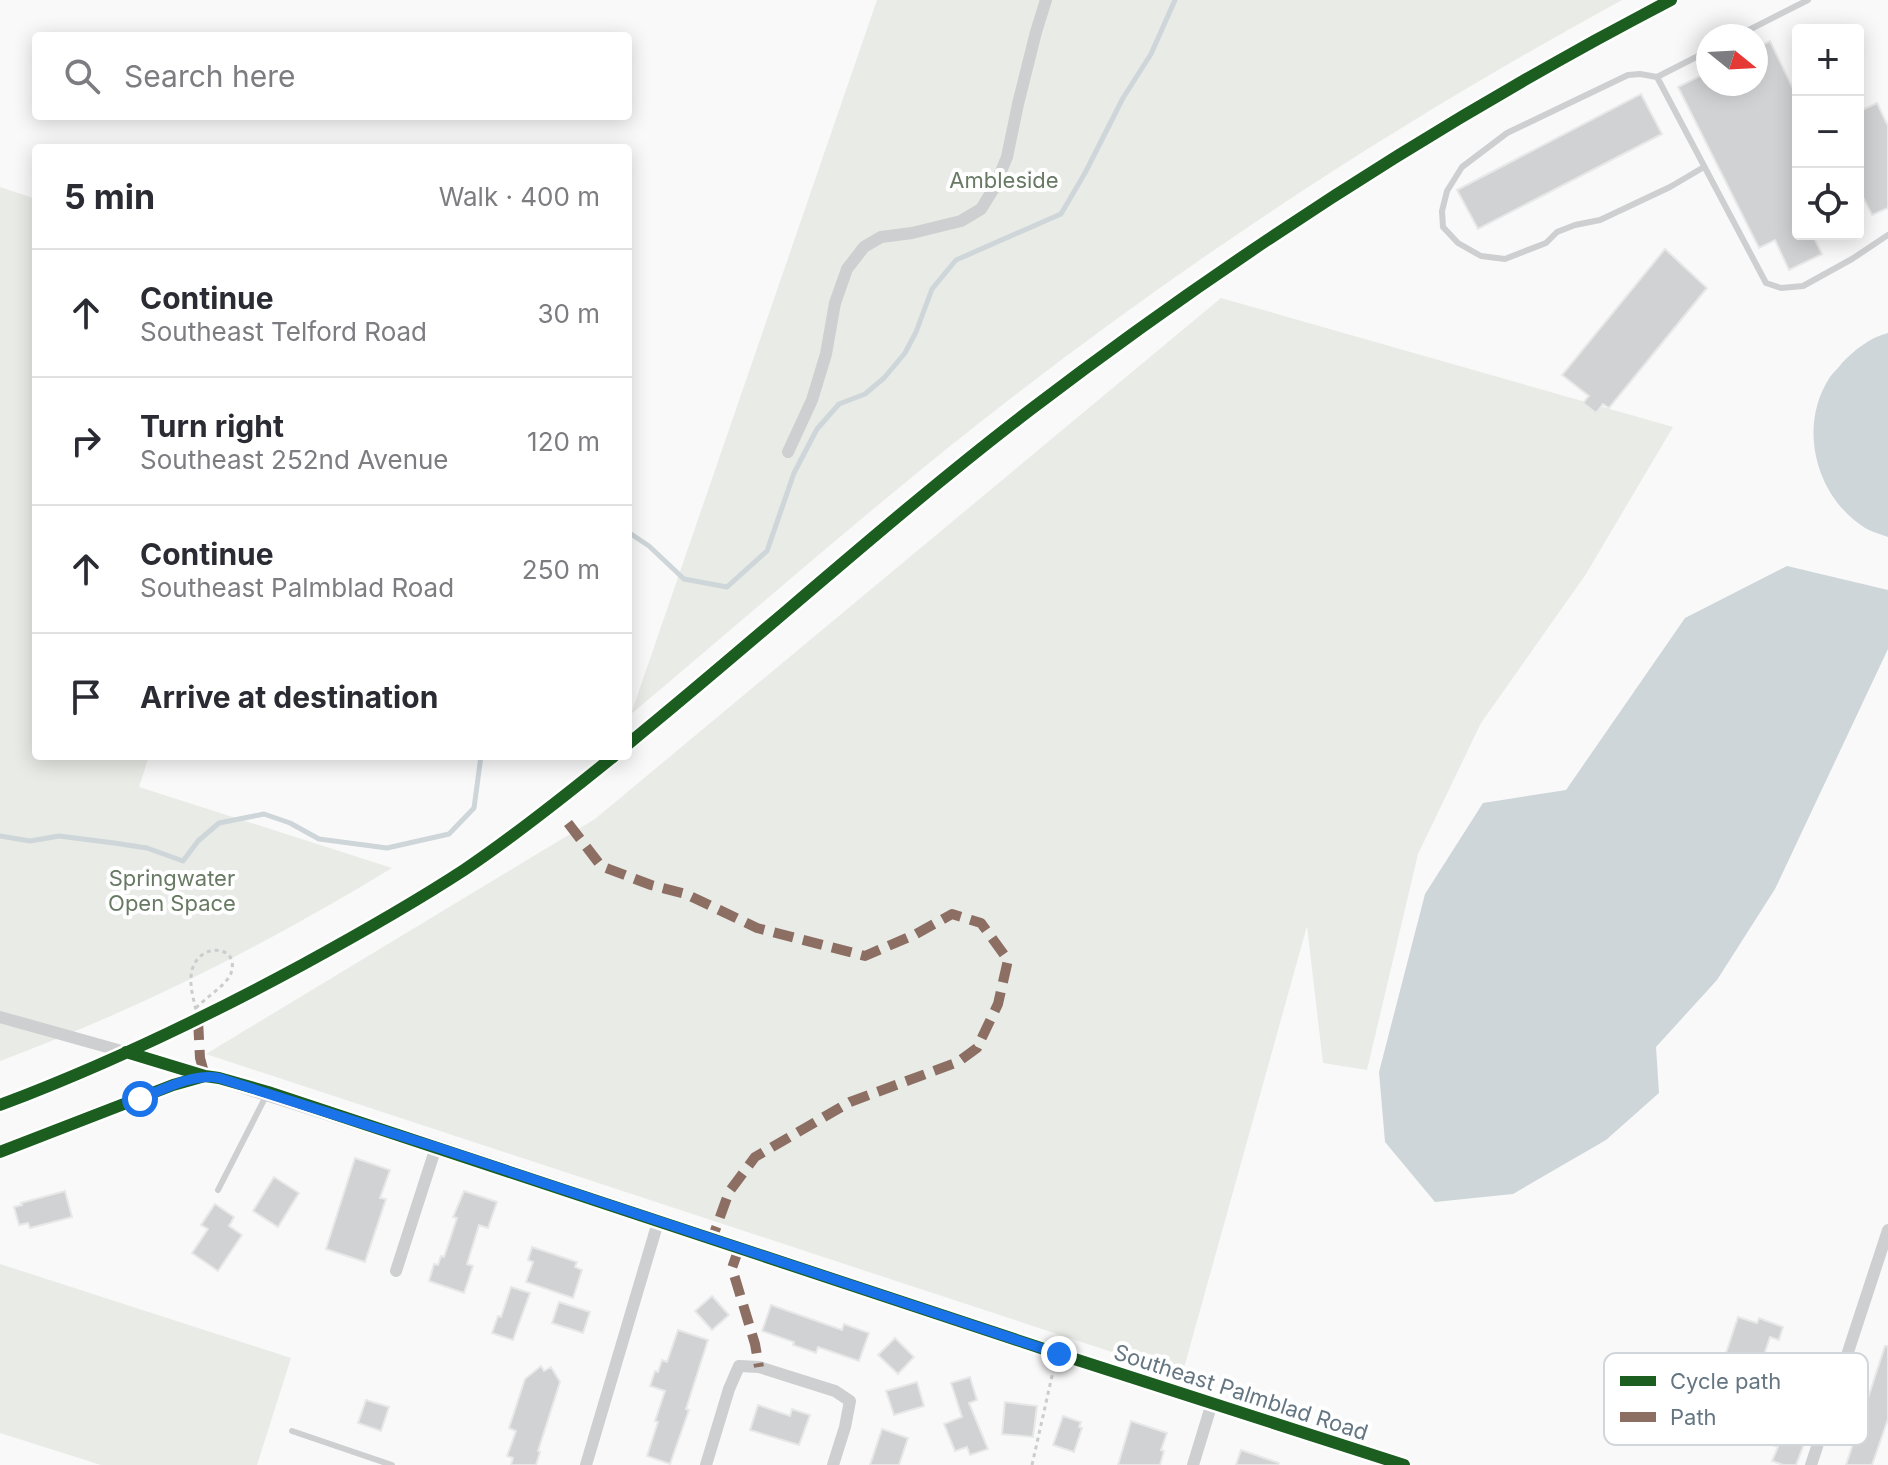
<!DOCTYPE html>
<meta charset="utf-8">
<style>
:root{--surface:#fff;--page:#f7f7f7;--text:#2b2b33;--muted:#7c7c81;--line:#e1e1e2}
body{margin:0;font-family:Inter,sans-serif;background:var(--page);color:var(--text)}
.controls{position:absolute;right:24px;top:24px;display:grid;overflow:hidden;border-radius:8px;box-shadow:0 4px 20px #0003}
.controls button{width:72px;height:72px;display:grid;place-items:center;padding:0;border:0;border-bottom:2px solid var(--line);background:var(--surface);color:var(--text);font:40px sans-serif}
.compass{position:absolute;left:1696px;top:24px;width:72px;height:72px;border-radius:50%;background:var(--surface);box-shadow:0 4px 20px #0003;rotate:108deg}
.stop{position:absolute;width:24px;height:24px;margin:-18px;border:6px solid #1a73e8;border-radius:50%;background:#fff}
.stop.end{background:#1a73e8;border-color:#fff;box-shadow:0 2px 8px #0008}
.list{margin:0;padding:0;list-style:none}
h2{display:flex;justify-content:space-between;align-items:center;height:104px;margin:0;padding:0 32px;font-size:34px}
h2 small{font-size:26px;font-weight:400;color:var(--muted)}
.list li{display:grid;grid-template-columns:52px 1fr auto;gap:24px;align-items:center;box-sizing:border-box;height:128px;padding:0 32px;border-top:2px solid var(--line)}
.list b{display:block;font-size:30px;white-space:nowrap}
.list p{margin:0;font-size:26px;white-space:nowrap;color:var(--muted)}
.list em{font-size:26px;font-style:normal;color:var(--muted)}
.icon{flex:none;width:44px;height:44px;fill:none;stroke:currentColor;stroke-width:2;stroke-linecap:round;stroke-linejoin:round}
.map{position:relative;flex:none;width:1888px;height:1465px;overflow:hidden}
.search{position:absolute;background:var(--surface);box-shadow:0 4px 20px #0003;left:32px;top:32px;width:600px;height:88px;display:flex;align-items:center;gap:20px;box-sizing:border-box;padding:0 28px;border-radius:8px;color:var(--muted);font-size:30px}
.panel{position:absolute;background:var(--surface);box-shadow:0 4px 20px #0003;left:32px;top:144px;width:600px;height:616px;border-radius:8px}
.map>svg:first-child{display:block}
.green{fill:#e8ebe6}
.water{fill:#ced6d9}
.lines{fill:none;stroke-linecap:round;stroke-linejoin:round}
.stream{stroke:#ced6d9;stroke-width:5}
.building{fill:#d0d2d3;stroke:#e8e8e8;stroke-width:2}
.path{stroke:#cbcccd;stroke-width:3;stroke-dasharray:4 4;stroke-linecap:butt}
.service{stroke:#cecfd0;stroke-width:6}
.minor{stroke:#cecfd0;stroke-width:12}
.tertiary{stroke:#cecfd0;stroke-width:16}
.quiet{stroke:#8d6e63;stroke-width:10;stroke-dasharray:20 10;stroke-linecap:butt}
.cycleway-casing{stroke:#fff;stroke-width:17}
.cycleway{stroke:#1b5e20;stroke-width:12}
.route{stroke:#1a73e8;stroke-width:10}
.labels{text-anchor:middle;stroke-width:8;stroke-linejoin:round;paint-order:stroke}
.park-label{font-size:22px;fill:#687a64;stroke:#fff}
.street-label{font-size:22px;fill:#657683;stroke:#fff}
.key{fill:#fff;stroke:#d1d6da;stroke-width:2}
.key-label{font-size:22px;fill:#657683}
</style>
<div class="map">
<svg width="1888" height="1465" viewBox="0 0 1888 1465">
<rect width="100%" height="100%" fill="#f9f9f9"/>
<!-- green -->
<path class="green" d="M877,0H1622C1411,115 1210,245 1019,392C886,494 760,606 631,714Z
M0,187L36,199V756H149L139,787L392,868C267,944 137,1010 0,1061Z
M1221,298L1673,427L1586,574L1481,723L1418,854L1367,1070L1323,1063L1307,926L1182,1375L206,1054L595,819Z
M0,1264L291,1358L257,1465H101L0,1433Z"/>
<!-- water -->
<path class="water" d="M1888,333V537C1881,534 1872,532 1865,528C1816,497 1797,427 1830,377C1833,372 1839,368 1842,363C1854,350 1871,337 1888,333Z
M1787,566L1888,590V649L1775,889L1717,980L1656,1047L1659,1093L1606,1140L1513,1194L1435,1202L1385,1142L1379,1072L1425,894L1483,803L1566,790L1685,618Z"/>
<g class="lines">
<!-- stream -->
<path class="stream" d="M628,532L649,546L684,579L727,587L767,551L794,473L817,429L839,404L865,394L884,378L905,353L916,332L932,289L956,260L1061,214L1085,173L1123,98L1151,54L1175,0
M0,836L30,841L59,836L114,843L147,848L183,861L198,841L219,823L264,814L290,823L319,839L387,848L449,834L474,808L481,756"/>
</g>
<!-- building -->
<path class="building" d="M1770,41L1798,99V234H1812L1822,254L1789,270L1775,240L1759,248L1678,87L1708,72V84H1756V48Z
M1641,94L1662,134L1478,229L1457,190Z
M1877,103L1888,126V208L1872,215L1862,195L1858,197V112Z
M1665,249L1707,288L1609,408L1603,404L1596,413L1583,403L1589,396L1562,375Z
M355,1158L390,1170L380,1198L386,1199L365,1262L326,1249Z
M274,1177L299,1193L278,1227L253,1211Z
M65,1191L72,1217L30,1228L28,1223L19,1225L14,1207L22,1205L21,1203Z
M464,1191L497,1202L488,1228L479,1225L467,1264L473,1266L464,1293L429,1281L434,1264L438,1265L441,1256L444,1257L457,1218L453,1217Z
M215,1204L234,1217L229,1226L242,1235L218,1271L192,1253L208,1229L201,1225Z
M532,1247L577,1262L575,1267L582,1270L573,1298L526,1282L533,1262L528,1260Z
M511,1287L530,1293L513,1340L492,1333L498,1316L501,1317Z
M712,1296L729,1315L712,1330L695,1311Z
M559,1302L590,1312L583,1333L552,1323Z
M771,1305L842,1330L844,1324L869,1333L859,1361L818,1347L816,1353L793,1345L794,1342L762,1331Z
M1738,1317L1757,1323L1759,1318L1783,1327L1779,1340L1770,1337L1762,1361L1752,1358L1745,1380L1720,1371Z
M678,1330L708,1340L686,1409L689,1410L670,1464L647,1456L658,1422L655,1421L665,1391L650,1386L655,1371L658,1372L662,1360L667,1362Z
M895,1338L914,1357L898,1374L878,1355Z
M1885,1346H1888V1419L1872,1465H1846Z
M541,1366L544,1371L551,1367L560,1382L538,1451L540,1452L536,1465H511L513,1458L507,1456L516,1431L509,1428L525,1379Z
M970,1377L977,1400L969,1403L988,1449L970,1455L967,1447L955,1451L944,1424L962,1417L951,1383Z
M1802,1380L1825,1389L1796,1465H1783L1772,1461L1778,1447L1756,1439L1775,1388L1796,1396Z
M917,1382L924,1406L894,1415L886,1391Z
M366,1400L389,1407L381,1431L358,1423Z
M1005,1402L1037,1406L1033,1437L1002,1434Z
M758,1405L790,1416L792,1409L810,1415L799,1445L750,1430Z
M1063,1416L1081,1422L1079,1427L1082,1428L1074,1452L1053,1445Z
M1131,1421L1167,1433L1161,1450L1164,1451L1160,1465H1118Z
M882,1429L908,1438L899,1465H870Z
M1241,1450L1279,1463L1278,1465H1236Z"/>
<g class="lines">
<!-- path -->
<path class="path" d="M196,1008C205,998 228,984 231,973C241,943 193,941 191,977C190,992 196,1006 198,1020
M1032,1465L1054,1367"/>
<!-- service -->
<path class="service" d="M1737,36L1808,0
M1708,51L1657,77L1766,283L1781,288L1803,286L1852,259L1888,235
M1657,77L1640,74L1628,75L1507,133L1462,167L1447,191L1442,211L1443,227L1458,243L1481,256L1505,259L1546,243L1557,232L1575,225L1600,220L1670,187L1704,167
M218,1190L266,1096
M292,1431L392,1465"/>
<!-- minor -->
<path class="minor" d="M788,452L812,400L826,354L835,303L847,269L864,247L881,237L912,233L961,221L981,209L994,188L1007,157L1018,104L1036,32L1046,0
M0,1017L168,1064L205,1076
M396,1271L436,1147
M586,1465L658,1222
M706,1465L729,1389L739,1366L759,1367L835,1391L850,1401L845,1427L833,1465
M1193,1465L1212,1403
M1811,1465L1888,1230"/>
<!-- tertiary -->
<path class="tertiary" d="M0,1152L173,1085L205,1076L219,1078L436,1147L1059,1354L1404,1465"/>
<!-- quiet -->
<path class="quiet" d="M568,823L601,866L651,885L686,894L757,928L865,956L916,934L952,914L981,923L1008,960L998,1004L977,1048L958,1062L850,1102L755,1157L729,1192L712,1239
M198,1020L200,1058L205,1076
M739,1248L732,1268L755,1344L759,1367"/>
<defs>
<path id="cycleway" d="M628,744C763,634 892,516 1030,410C1232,256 1446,117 1671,0
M126,1052L205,1076L219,1078L268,1092L1059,1354L1404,1465
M0,1105C104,1066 204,1018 302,965C357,935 412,904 464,870C516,835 566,795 614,756
M0,1152L173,1085L205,1076"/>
</defs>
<!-- cycleway casing -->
<use href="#cycleway" class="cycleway-casing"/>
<!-- cycleway -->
<use href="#cycleway" class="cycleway"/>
</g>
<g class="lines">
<!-- route -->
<path class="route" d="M140,1099C164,1089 193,1073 219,1078L436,1147L1059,1354"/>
</g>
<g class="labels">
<!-- park labels -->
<g class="park-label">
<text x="1004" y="188">Ambleside</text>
<text x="172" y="886">Springwater<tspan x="172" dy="25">Open Space</tspan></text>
</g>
<!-- street labels -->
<g class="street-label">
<text transform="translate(1241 1392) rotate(18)" y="8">Southeast Palmblad Road</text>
</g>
</g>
<!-- legend -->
<rect x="1604" y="1353" width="264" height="92" rx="12" class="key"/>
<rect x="1620" y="1376" width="36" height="10" fill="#1b5e20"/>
<rect x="1620" y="1412" width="36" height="10" fill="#8d6e63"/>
<g class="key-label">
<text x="1670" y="1389">Cycle path</text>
<text x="1670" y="1425">Path</text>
</g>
</svg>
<div class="controls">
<button>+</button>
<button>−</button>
<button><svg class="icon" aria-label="locate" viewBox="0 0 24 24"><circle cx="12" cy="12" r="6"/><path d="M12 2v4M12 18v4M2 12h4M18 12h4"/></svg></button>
</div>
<svg class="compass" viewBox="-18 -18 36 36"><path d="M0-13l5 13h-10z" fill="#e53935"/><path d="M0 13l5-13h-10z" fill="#7c7c81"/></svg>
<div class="stop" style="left:140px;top:1099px"></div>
<div class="stop end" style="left:1059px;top:1354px"></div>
<div class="search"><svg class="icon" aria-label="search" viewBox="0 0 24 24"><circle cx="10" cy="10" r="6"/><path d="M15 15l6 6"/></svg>Search here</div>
<section class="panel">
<h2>5 min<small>Walk · 400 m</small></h2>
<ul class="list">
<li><svg class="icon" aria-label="ahead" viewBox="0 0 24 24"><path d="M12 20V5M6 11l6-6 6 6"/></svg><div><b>Continue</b><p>Southeast Telford Road</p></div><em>30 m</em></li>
<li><svg class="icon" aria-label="right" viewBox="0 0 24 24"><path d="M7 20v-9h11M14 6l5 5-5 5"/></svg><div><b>Turn right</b><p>Southeast 252nd Avenue</p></div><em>120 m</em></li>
<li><svg class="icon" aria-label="ahead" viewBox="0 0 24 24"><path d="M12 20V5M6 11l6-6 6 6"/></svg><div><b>Continue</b><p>Southeast Palmblad Road</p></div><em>250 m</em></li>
<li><svg class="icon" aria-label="arrive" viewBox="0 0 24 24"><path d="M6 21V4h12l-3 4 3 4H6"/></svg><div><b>Arrive at destination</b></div></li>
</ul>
</section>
</div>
